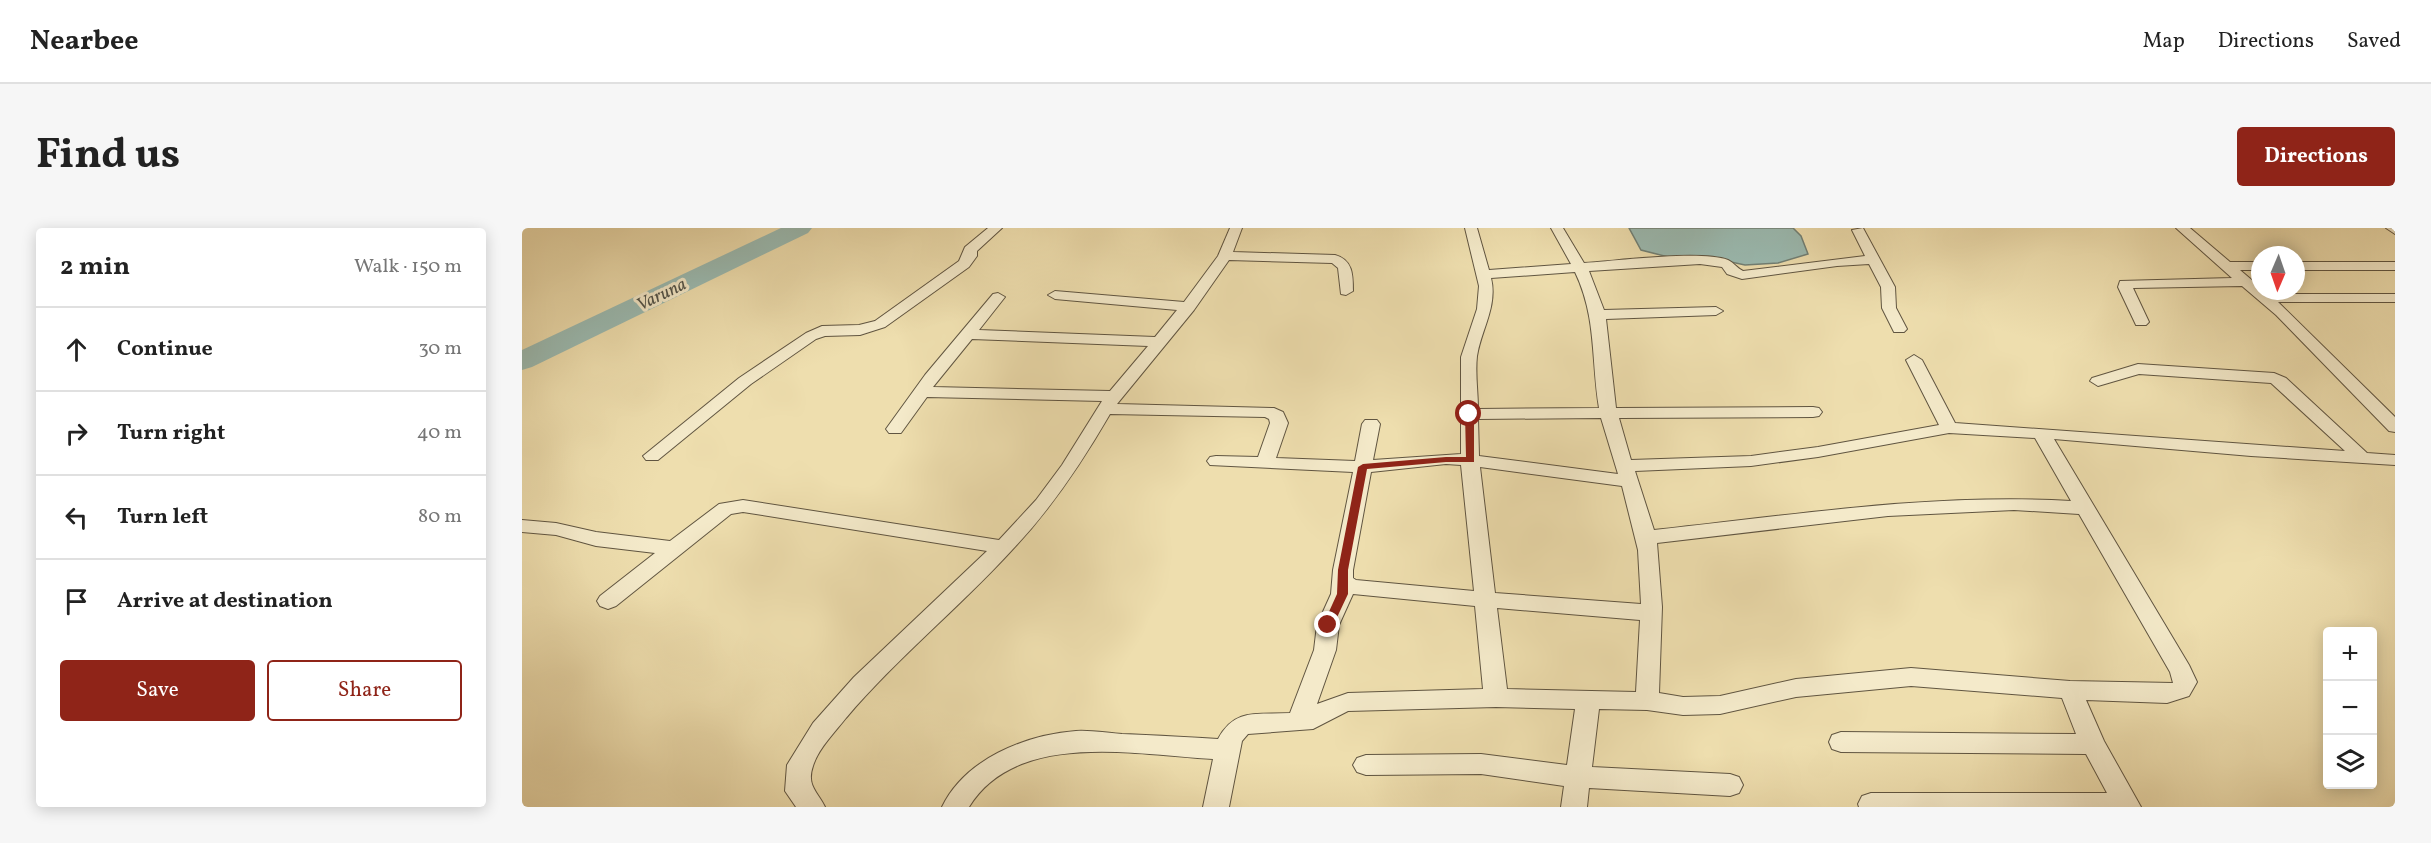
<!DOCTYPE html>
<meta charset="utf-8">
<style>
:root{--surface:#fff;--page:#f6f6f6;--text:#222;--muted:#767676;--line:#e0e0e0;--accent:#8f2418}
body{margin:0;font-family:Vollkorn,serif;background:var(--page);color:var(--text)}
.controls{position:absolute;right:18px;bottom:18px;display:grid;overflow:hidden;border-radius:6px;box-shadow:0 3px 15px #0003}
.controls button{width:54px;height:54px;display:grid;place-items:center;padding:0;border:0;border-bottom:2px solid var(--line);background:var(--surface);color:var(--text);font:30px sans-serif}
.compass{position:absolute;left:1729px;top:18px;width:54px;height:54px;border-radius:50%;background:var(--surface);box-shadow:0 3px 15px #0003;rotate:182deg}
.stop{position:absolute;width:18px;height:18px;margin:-14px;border:4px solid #8f2418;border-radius:50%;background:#fff}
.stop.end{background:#8f2418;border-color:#fff;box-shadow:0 2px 6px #0008}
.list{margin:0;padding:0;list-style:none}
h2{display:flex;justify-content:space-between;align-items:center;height:78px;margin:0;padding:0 24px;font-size:26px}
h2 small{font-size:20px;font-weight:400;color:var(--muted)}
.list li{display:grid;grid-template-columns:39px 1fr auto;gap:18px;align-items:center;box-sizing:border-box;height:84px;padding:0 24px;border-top:2px solid var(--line)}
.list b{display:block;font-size:22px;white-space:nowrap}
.list em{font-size:20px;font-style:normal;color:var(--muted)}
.actions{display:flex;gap:12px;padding:18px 24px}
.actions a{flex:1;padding:14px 0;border:2px solid var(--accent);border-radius:6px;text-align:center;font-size:21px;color:var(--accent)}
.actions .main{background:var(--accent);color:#fff}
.icon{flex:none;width:33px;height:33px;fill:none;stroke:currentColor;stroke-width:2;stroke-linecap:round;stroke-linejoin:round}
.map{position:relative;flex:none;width:1873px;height:579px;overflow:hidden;border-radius:6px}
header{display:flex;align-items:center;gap:36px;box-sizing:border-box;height:84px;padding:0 30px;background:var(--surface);border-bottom:2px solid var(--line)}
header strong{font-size:28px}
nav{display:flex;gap:33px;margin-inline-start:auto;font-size:21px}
.intro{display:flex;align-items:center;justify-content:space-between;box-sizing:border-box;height:144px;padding:0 36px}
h1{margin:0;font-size:42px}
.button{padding:15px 27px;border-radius:6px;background:var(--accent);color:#fff;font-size:21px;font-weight:700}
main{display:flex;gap:36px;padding:0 36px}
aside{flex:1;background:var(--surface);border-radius:6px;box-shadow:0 3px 15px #0003}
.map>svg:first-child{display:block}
.water{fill:#9bbbb2;stroke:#718076;stroke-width:1.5}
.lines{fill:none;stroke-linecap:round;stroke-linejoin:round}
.river{fill:#9bbbb2;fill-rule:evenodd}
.street-casing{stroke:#605541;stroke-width:2}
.street{fill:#f4eaca;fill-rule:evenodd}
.route{fill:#8f2418}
.labels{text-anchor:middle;stroke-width:6;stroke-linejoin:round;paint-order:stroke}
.far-water-label{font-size:18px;font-style:italic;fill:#51534a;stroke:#f4eaca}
</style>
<header>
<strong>Nearbee</strong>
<nav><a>Map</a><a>Directions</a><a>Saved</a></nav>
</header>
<div class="intro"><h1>Find us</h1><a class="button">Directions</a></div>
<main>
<aside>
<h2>2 min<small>Walk · 150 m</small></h2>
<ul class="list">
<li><svg class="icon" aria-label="ahead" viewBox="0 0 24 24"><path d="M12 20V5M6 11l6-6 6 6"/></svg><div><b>Continue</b></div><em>30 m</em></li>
<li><svg class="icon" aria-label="right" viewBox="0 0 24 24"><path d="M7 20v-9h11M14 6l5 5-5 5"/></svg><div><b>Turn right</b></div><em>40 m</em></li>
<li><svg class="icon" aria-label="left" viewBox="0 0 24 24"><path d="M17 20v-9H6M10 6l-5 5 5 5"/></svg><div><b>Turn left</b></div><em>80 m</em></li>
<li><svg class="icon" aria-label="arrive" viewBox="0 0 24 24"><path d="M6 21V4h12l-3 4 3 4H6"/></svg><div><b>Arrive at destination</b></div></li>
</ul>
<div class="actions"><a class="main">Save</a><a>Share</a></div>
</aside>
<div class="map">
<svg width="1873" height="579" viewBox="0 0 1873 579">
<rect width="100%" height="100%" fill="#eedeae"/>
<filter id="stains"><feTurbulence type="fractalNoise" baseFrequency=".00333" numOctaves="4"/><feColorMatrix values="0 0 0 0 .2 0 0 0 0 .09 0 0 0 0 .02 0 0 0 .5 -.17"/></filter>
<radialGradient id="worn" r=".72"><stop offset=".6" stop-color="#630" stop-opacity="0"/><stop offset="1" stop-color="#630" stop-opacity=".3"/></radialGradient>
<!-- water -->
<path class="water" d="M1107,0H1271L1279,8L1286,26L1256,35L1223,37L1195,31L1158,32L1119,22Z"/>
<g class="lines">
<!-- river -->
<path class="river" d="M259,0H290L286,5L10,139L0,142V122Z"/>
<defs>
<path id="street" d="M466,0H480L455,23V28L447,39L363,99L338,107L303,108L294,111L229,156L136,232H124L121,228L217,150L284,105L300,98L337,97L353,93L437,33L443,19Z
M708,0H720L711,24L813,27C831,32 831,47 831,63L824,67L819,66L816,40L810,35L707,32L672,82L595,176L752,180L761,184L766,195L754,230L833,233L840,196L843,192H855L858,196L851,232L939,226V129L955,81L957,58L943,0H955L967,42L1049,36L1029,0H1041L1062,35C1096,33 1178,22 1206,32C1212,35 1215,40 1221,43L1343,28L1330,2L1341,0L1373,59L1374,80L1385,101L1382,104H1372L1360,80L1359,59L1347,36L1315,38L1220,51L1205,46L1200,39L1178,36L1067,43L1082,82L1194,79L1201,83L1194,87L1084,91L1094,180L1291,179L1297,180L1300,184L1297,188L1291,189L1097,190L1109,232L1229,228L1296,219L1417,197L1384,132L1392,127L1400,132L1433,195L1823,223L1749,155L1617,146L1576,158L1568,153L1570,150L1616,136L1752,145L1764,150L1845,225L1873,227V237L1729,228L1532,211L1667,437L1675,454L1667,468L1645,475L1564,472L1582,513L1619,579H1337L1336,576L1340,568L1349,565H1585L1564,526L1319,524L1310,521L1307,514L1310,507L1319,504L1554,506L1540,470L1389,458L1274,469L1198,486L1161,487L1125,482L1077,481L1070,539L1208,546L1217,549L1221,557L1217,565L1208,568L1067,560L1065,579H1039L1042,558L959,546L844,547L835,544L831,537L835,530L844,527L959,526L1045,537L1053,481L974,479L826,483L791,501L726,506L720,513L707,579H681L691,531C616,527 495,501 447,579H420C443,531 503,507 554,503C569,502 585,505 600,506C632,507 664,509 696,511C713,479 736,487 768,485L792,422L795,397L809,366L811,342L831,244L688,237L685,233L688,229L694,228L736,229L748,195L747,191L743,189L588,186C559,236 529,281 490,322C437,380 375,430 324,490C313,504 296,521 291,538C284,558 296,564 303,579H274L263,563L265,537L291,495L332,449L465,323L221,284L209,286L94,378L86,381L78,378L75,373L78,368L133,325L74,318L34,307L0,304V292L34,295L74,304L148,313L197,276L221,272L477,312L514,272L540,237L580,173L405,169L379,205H367L364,201L403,147L471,66L476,65L483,69L457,102L633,109L655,82L533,71L526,67L533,63L662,74L696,28ZM1053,44C1075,90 1069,132 1077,180L956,181C956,164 953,145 955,128C959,102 976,78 969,50ZM450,111L626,118L588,163L411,159ZM1079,190L1096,246L957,228L956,191ZM1427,205L1513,210L1549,273C1410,265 1271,287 1132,302L1113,243L1229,238L1296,229ZM924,236L939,237L952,363L834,352L831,350V342L849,244ZM958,239L1100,258L1116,322L1119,376L973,365ZM1492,282L1557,286L1648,444L1651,455L1548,453L1389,440L1274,451L1198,468L1161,469L1137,465L1140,379L1135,315L1366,288ZM831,366L953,378L961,461L826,465L795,476L814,422L817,397ZM975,380L1118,392L1114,464L985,461Z
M1654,0H1668L1708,34H1738V42H1718L1738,59V63L1746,66H1873V74H1756L1873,189V204L1867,203L1754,87L1720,58L1611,60L1627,94L1624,97H1614L1596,59L1598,53L1710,50Z
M1864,0H1873V6Z
M1774,34H1873V42H1774Z"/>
</defs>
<!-- street casing -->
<use href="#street" class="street-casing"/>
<!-- street -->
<use href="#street" class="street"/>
</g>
<!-- route -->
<path class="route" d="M947,183L952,186V234H924L845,241L826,342V366L810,400H802L801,397L815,366L816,342L836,239L841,236L924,229H944L943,186Z"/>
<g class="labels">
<!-- far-water labels -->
<g class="far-water-label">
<text transform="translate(139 66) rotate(-26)" y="6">Varuna</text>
</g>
</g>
<rect width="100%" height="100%" filter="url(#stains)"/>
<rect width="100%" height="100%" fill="url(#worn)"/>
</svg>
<div class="controls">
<button>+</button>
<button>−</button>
<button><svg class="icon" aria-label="layers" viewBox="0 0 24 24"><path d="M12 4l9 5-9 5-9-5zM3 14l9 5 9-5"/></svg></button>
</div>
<svg class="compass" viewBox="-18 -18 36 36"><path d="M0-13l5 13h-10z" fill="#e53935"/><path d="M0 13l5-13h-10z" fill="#767676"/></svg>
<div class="stop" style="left:947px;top:186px"></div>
<div class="stop end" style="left:806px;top:397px"></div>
</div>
</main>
